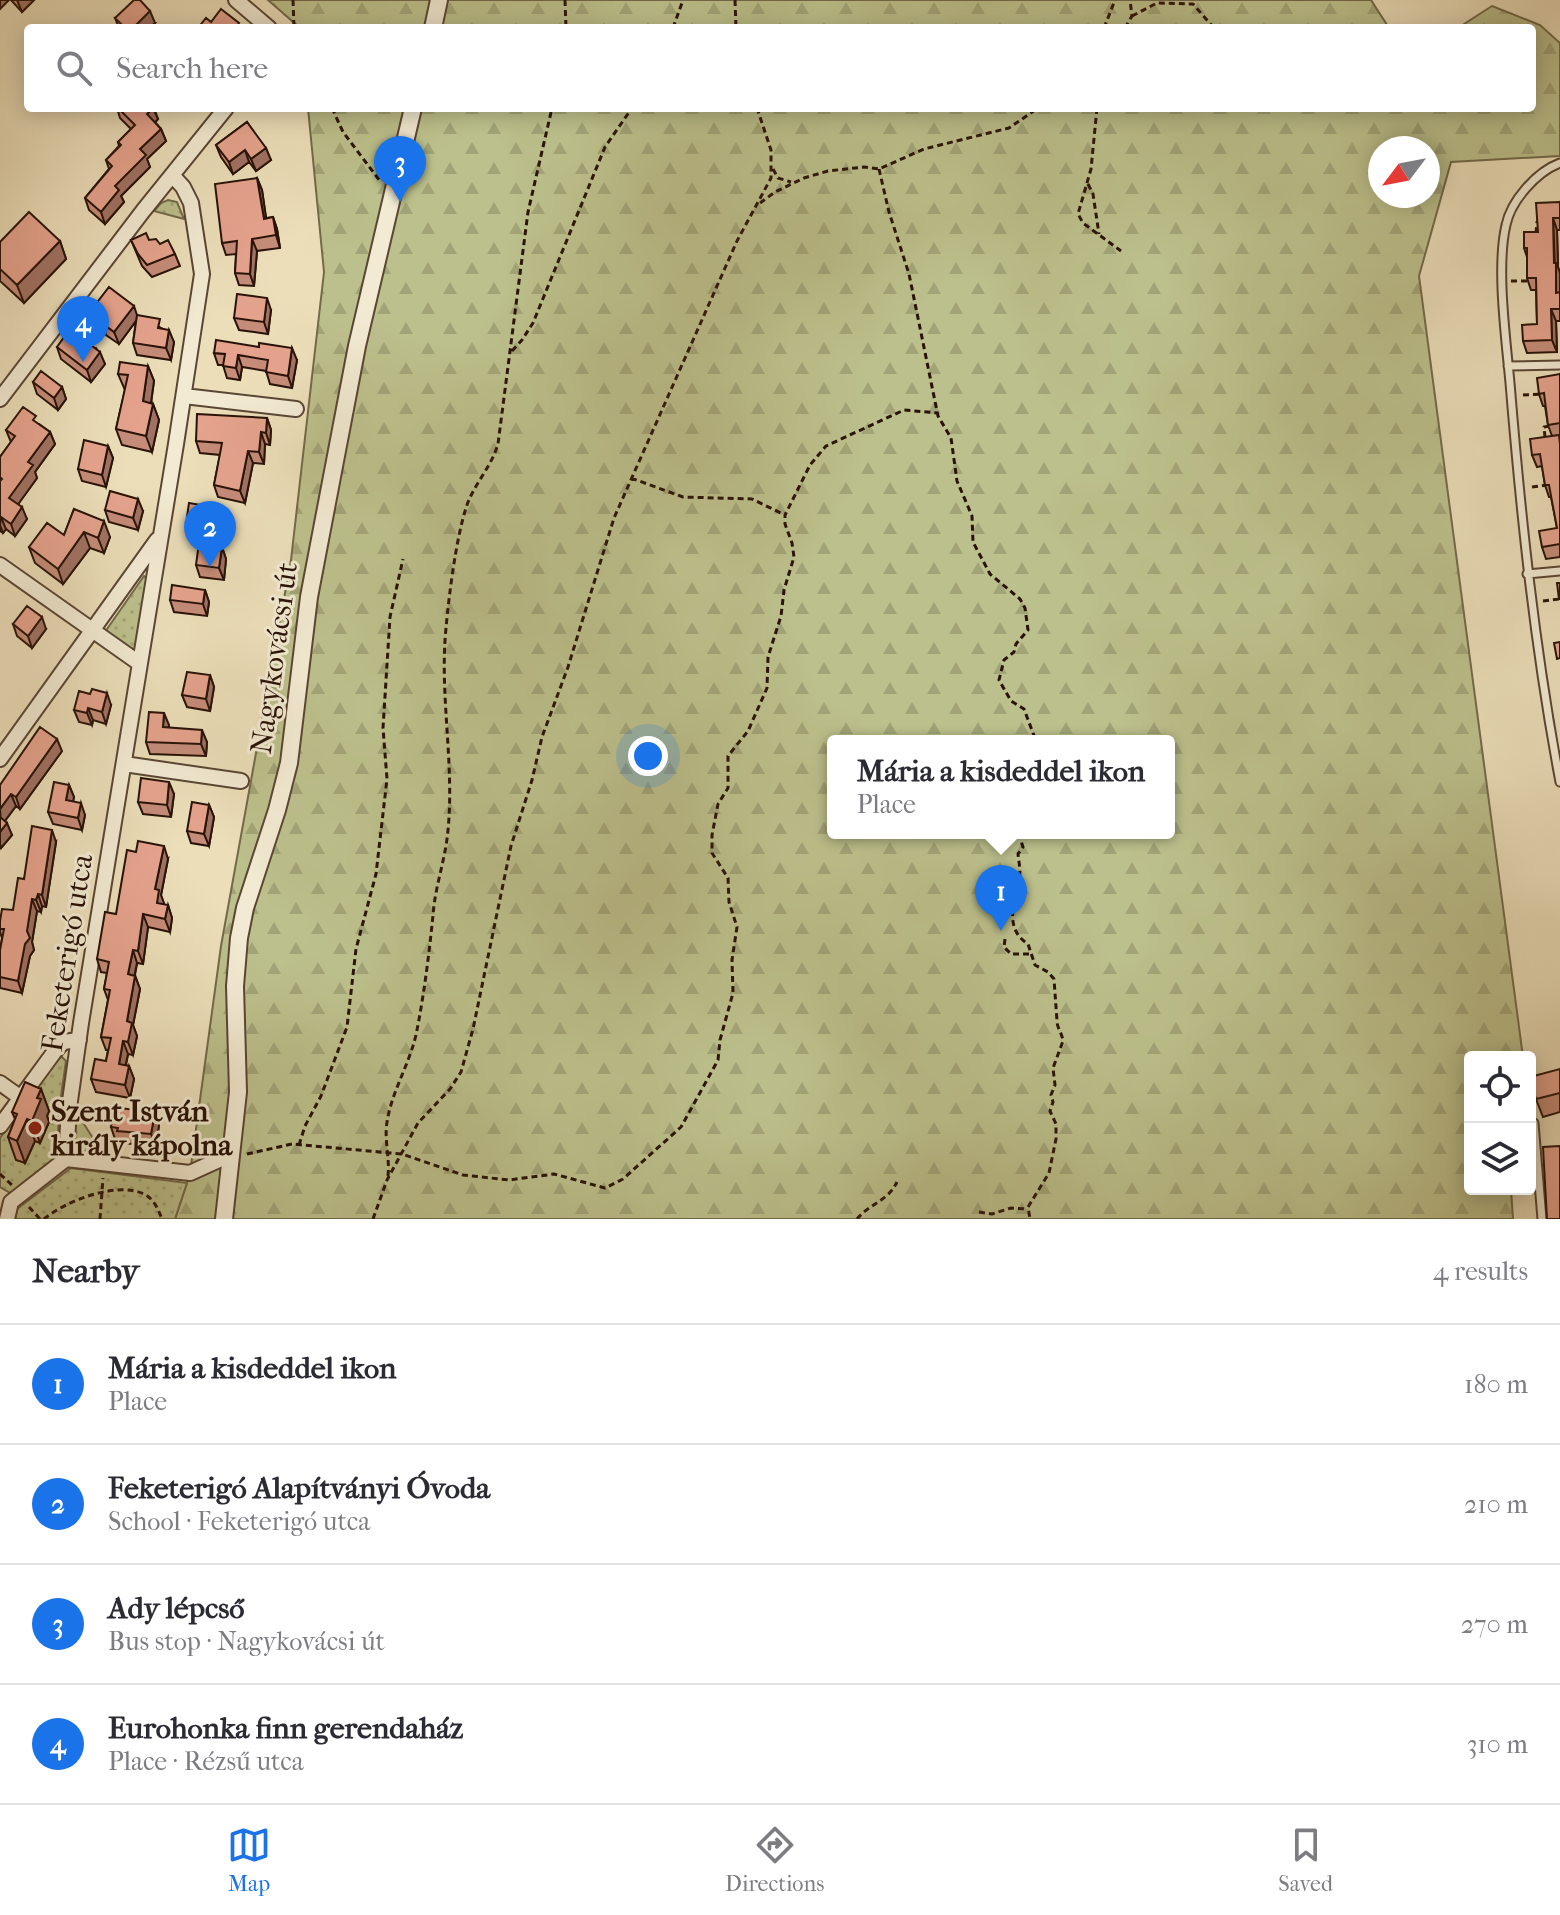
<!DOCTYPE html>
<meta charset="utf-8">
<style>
:root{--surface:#fff;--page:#f7f7f7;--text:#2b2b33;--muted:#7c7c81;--line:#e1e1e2;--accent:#1a73e8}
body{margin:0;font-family:"IM FELL French Canon",serif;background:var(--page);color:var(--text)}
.controls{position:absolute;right:24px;bottom:24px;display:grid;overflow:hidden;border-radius:8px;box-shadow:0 4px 20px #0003}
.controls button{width:72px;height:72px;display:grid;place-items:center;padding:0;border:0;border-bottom:2px solid var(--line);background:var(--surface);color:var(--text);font:40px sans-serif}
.compass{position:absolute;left:1368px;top:136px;width:72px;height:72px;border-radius:50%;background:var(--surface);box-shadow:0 4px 20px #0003;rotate:238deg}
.you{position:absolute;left:648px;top:756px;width:28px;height:28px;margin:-20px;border:6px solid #fff;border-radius:50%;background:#1a73e8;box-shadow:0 0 0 12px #1a73e833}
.badge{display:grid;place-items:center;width:52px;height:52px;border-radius:50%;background:var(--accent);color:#fff;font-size:26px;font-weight:700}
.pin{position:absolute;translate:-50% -66px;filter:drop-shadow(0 2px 4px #0008)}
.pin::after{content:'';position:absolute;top:42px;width:28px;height:24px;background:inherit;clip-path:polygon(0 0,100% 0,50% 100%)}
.popup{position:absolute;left:827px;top:735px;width:348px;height:104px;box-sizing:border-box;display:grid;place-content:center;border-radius:8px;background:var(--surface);filter:drop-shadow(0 2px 6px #0005);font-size:26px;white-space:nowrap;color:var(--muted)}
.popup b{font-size:30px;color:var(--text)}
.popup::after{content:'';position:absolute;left:50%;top:100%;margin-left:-16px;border:16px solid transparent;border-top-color:var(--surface)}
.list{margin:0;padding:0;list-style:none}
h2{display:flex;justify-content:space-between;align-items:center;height:104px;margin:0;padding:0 32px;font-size:34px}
h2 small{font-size:26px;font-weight:400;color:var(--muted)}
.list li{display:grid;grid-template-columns:52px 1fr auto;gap:24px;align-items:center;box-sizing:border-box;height:120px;padding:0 32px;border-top:2px solid var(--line)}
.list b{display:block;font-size:30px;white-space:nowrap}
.list p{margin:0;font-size:26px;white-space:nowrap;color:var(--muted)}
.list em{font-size:26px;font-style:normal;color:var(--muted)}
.icon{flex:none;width:44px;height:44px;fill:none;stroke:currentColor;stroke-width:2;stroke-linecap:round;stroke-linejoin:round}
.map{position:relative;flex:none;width:1560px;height:1219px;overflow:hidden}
.search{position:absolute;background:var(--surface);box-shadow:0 4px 20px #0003;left:24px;right:24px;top:24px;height:88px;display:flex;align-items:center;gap:20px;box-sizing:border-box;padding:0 28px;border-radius:8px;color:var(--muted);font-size:30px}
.sheet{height:584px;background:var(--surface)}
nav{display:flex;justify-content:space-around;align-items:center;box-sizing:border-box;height:112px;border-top:2px solid var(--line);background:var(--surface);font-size:22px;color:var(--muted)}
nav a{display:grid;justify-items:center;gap:4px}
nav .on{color:var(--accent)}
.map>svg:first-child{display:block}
.forest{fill:url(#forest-firs);stroke:#726a4a;stroke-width:2;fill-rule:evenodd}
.park{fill:url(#park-dots);stroke:#726a4a;stroke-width:2}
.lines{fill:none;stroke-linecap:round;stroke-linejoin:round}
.service-casing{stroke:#5a4634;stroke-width:11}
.minor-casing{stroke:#5a4634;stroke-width:18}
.tertiary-casing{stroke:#5a4634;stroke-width:20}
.path{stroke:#291308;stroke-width:3;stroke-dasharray:6 4;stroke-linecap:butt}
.service{stroke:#f2ead2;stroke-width:7}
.minor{stroke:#f2ead2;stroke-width:14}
.tertiary{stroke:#f2ead2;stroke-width:16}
.wall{fill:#c58c79;stroke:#291308;stroke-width:2}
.shaded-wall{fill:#a07263;stroke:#291308;stroke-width:2}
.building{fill:#e5a38d;stroke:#291308;stroke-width:2}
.poi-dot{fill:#8f2418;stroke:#f2ead2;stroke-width:3}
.labels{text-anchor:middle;stroke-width:6;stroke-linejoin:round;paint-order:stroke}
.street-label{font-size:30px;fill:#291308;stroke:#f2ead2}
.poi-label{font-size:30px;font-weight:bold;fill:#291308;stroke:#f2ead2;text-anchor:start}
</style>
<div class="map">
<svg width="1560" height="1219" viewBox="0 0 1560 1219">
<defs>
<pattern id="forest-firs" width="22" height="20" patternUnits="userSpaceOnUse" patternTransform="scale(2)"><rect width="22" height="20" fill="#bcc08c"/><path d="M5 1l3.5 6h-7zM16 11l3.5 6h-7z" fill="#a2a477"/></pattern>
<pattern id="park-dots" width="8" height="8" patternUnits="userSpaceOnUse" patternTransform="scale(2)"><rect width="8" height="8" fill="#bcc08c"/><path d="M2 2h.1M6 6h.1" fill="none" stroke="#a2a477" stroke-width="1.8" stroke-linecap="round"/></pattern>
</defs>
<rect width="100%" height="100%" fill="#ebdeb9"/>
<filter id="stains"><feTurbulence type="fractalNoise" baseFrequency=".0025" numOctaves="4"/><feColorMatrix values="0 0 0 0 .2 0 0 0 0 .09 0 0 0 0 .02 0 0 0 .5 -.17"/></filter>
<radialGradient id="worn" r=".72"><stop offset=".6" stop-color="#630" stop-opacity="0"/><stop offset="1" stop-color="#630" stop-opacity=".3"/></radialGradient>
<!-- forest -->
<path class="forest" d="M268,0H1371L1389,28H300Z
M1492,6L1540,25L1560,43V156L1451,162L1419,276L1523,1057H1470V1189H1511L1513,1219H175L190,1173L221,946L291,560L324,272L308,108H1532V28H1458ZM1380,148H1428V196H1380ZM833,741H1169V833H833Z"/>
<!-- park -->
<path class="park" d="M168,200L177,202L184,219L154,211L161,203Z
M144,576L148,580L135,653L105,632Z
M62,1057L66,1061L59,1111L57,1160L12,1194L0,1187V1138L57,1058Z
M74,1112L77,1113L103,1154L73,1149Z
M71,1168L187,1183L175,1219H15L17,1209Z"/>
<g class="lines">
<defs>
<path id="service" d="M1560,163C1536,172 1511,201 1506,225C1496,267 1506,339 1510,383C1521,517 1535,650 1560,782
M1508,366L1560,365
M1527,574L1560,571
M1534,1123L1542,1219"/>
<path id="minor" d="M236,0L269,28
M184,396L296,409
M0,399L143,211L226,108
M0,565L139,663
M0,759L157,540
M124,764L241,781
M0,1083L21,1098
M0,1126L55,1051L63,1042L79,1040
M66,1159L190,1173L232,1154
M7,1219L11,1202L66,1159L69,1108L81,1023L176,444L202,274L191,203L183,187L172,175"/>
<path id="tertiary" d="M433,28L439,0
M224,1219L238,1092L235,986L239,938L245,908L277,810L289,763L309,597L357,346L413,108"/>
</defs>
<!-- service casing -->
<use href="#service" class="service-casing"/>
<!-- minor casing -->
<use href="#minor" class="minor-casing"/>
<!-- tertiary casing -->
<use href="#tertiary" class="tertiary-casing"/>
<!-- path -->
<path class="path" d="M293,0L294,28
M565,0L566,28
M735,0L736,28
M1132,16L1157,3L1193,4L1214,28
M673,28L683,0
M1104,28L1115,0
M1125,28L1132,16L1130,0
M332,108L343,132L380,181
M1097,108L1091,169L1078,214L1083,223L1121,251
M773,169L778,178L791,182
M879,169L889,212L909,274L938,416L951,438L957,481L972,516L973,542L990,574L1020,599L1025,608L1028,630L1016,644L1014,652L1004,660L999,680L1011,701L1024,709L1036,741
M1088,184L1093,194L1099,234
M760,203L775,192L804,178L828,171L864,167L879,169L924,149L1009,128L1038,108
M1536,233L1537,222H1541
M1511,281H1531
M512,351L522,340L533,323L605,147L632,108
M1523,395L1542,394
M1545,437L1544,427L1550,426
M631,478L683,497L752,499L785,515
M1532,487L1548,485
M1543,601L1560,599
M1021,833L1020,838L1023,847L1018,854C1019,863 1021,872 1019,880C1014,903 1004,929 1028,944L1035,965L1048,972L1054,979C1055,994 1056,1006 1057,1021C1057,1028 1062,1033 1063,1041L1053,1068L1055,1085L1051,1095L1053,1102L1050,1111L1056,1124V1139L1049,1173L1028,1207L1030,1219
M1005,939L1004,947L1011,954H1032
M299,1145L305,1126L321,1096L347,1027L356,949L376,874L387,779L383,728L390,617L403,559
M247,1154L292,1144L402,1154L463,1175L509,1180L554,1174L605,1188L623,1179L681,1127L718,1060L720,1040L733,993L732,960L737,927L729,902L728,878L712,853V835L718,804L728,788V756L748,731L767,688L768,657L781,616L784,590L794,557L792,543L785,524V515L810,465L826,446L904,410L938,413
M0,1174L12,1185
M388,1176C390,1158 384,1140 387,1122C392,1090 411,1062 417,1030C425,989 430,946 434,905C437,883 444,861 447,839C456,769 439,698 446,628C449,595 456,539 466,508C473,485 491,468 498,444L528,212L552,108
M29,1207L40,1219
M979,1212L992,1214L1011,1208L1028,1209
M44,1219C66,1201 116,1181 144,1194C154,1199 158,1209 162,1219
M100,1219L103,1178
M373,1219L387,1180L418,1123L450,1089L461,1072L473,1029L511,846L532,780L542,737L568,667L614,518L737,241L771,178V150L757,108
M857,1219C869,1204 888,1201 897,1182"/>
<!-- service -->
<use href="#service" class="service"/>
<!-- minor -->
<use href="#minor" class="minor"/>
<!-- tertiary -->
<use href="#tertiary" class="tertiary"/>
</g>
<!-- wall -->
<path class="wall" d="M11,0H34L22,12Z
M115,18L155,23L149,28H119Z
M117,108H154L158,119L155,122L161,129L166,141L147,159L150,167L121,196L124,202L105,224L89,210L85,198L109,169L106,160L119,146L118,142L131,129L120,118Z
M247,122L271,160L256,171L249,162L233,174L221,157L216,145Z
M257,178L262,190L266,218L273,217L277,229L280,248L257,251L254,286L239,285L235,273L236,254L226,255L222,243Z
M1560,202V230H1557L1558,267L1560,273V321H1556L1557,352L1527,353L1523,341L1537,324L1536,290H1531L1527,278V257L1524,248L1538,232Z
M131,240H149L175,254L180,266L152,277L142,266Z
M60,241L66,259L24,303L0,281V242Z
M92,309L137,315L163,329L174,342L171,360L137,355L133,343L136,321L119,344L106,335L103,326L97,321Z
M271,310L268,334L239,330L234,318Z
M57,347L96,348L105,364L91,382L61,359Z
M214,353L297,360L292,388L270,384L266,371L242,367L240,380L227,378L223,365H218Z
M148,366L154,381L151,403L153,404L159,420L152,452L122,445L116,429L125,390L118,374Z
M1560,374V436H1559L1560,439V557L1546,559L1542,547L1557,528L1551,497H1549L1545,485L1542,466L1537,467L1532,455L1552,436L1548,425L1545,406H1543L1539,394Z
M33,382L62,387L66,399L58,410L37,394Z
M267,418L271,430L270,445L265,444L264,464L253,463L245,503L218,497L214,485L220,455L200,453L196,441Z
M39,424L50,432L55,444L35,472L37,478L18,504L27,519L15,536L6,529L3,533L0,531V457L11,442L6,430Z
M108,446L113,458L106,487L82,481L78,469Z
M201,505L203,511L201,525L189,523L187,517Z
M74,509L110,537L104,553L90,548L63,584L35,563L29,547L64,535Z
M105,510L143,511L138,530L109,522Z
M222,547L226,559L224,580L200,577L196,565Z
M205,590L209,602L207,616L174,612L170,600Z
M13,624L46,629L32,648L17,636Z
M210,675L214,687L210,711L187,707L182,695Z
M111,705L106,724L93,720L92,725L79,722L74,710Z
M169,725L168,727L207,742L206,756L150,754L146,742Z
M62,751L20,809L16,806L5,821L12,835L1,848L0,847V785Z
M69,785L74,797L73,801L85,815L82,830L53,824L48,812Z
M174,794L171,817L143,814L138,802Z
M209,805L214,817L209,846L191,843L187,831Z
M56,842L46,907L42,906L41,912L37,911L32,942L34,950L30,956L22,993L0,988V950L2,938L0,932V921L13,910L24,879Z
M168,859L161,895L164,905H168L172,918L170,932L148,927L143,964L137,963L135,975L140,989L133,1025L137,1036L133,1055L128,1054L126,1065L129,1066L134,1079L130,1098L96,1092L91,1079L106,1061L108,1050H106L101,1037L108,1000L104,989L107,973L101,972L97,959L116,914Z
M1560,1069V1112L1543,1117L1536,1099Z
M41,1089L49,1111L47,1116L49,1122L40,1143L35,1141L25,1163L16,1160L8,1137L15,1119L12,1112Z
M155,1113L159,1125L156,1146L122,1143L121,1140L115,1139L111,1127Z"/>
<!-- shaded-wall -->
<path class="shaded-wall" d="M0,0H9L0,9Z
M17,0H34L22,12Z
M150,11L155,23L149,28H133Z
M153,108L158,119L152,126L147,114Z
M161,129L166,141L147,159L150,167L121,196L124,202L105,224L101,212L115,186L140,149Z
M266,148L271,160L256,171L251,159Z
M245,150L249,162L233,174L229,162Z
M257,178L262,190L268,231L264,219Z
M273,217L277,229L280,248L276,235Z
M1553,218L1557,230L1558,267L1560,273V303L1556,293Z
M252,239L257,251L254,286L250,274Z
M60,241L66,259L24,303L17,285Z
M267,298L271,310L268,334L264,322Z
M134,306L138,318L119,344L114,332Z
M1551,309L1556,321L1557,352L1552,340Z
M169,330L174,342L171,360L166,348Z
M292,348L297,360L292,388L288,376Z
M100,352L105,364L91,382L87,370Z
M238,355L242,367L240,380L236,368Z
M148,366L154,381L149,417L143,401Z
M62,387L66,399L58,410L54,398Z
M153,404L159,420L152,452L146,436Z
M267,418L271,430L270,445L266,433Z
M50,432L55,444L35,472L37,478L14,510L9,498L28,462Z
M261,432L265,444L264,464L259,452Z
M108,446L113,458L106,487L102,475Z
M248,451L253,463L245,503L240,491Z
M138,499L143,511L138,530L133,518Z
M201,505L203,511L201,525L199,519Z
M22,507L27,519L15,536L11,524Z
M1,517L6,529L3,533L0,525Z
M104,521L110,537L104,553L98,538Z
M84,532L90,548L63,584L58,569Z
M222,547L226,559L224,580L219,568Z
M205,590L209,602L207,616L203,604Z
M42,617L46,629L32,648L28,636Z
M210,675L214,687L210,711L206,699Z
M107,693L111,705L106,724L102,712Z
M88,708L93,720L92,725L87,713Z
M164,713L169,725L167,739L163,727Z
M202,730L207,742L206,756L201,744Z
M57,739L62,751L20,809L16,797Z
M169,782L174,794L171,817L167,805Z
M69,785L74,797L71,812L66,800Z
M11,794L16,806L1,826L0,809Z
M81,803L85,815L82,830L78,818Z
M209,805L214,817L209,846L204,834Z
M7,823L12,835L1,848L0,844V832Z
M52,830L56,842L46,907L42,895Z
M164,846L168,859L161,895L164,903L161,916L157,903L155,889Z
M38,894L42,906L41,912L36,900Z
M32,899L37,911L32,942L34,950L30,956L22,993L18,981Z
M168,905L172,918L170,932L165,919Z
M143,914L148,927L143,964L138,951Z
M133,950L137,963L132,987L128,974Z
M135,976L140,989L133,1025L137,1036L133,1055L128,1042L127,1021Z
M123,1041L128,1054L123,1077L119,1064Z
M129,1066L134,1079L130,1098L125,1085Z
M41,1089L49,1111L47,1116L49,1122L40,1143L32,1121L37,1098Z
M155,1113L159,1125L156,1146L151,1134Z
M27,1119L35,1141L25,1163L17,1141Z"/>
<!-- building -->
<path class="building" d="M134,0H140L150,11L133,28H125L115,18Z
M221,9L239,23L235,28H198L206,18L211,22Z
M118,108H153L147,114L161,129L140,149L146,155L115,186L119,190L101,212L85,198L112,166L106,160L121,145L118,142L135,125Z
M247,122L266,148L251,159L245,150L229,162L216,145Z
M257,178L264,219L273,217L276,235L252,239L250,274L235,273L237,241L222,243L215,184Z
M1560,202V218H1553L1554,263H1556V293L1560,292V309H1551L1552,340L1523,341L1522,325L1537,324L1536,278H1527V248H1524V232H1538L1536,203Z
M29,212L60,241L17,285L0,269V242Z
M146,233L149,240L156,239L160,244L168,240L175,254L147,265L138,254L131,240Z
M109,287L134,306L114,332L102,323L105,319L92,309Z
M237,294L267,298L264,322L234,318Z
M137,315L160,319L158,328L169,330L166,348L133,343Z
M79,329L92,339L88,343L100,352L87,370L57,347L69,330L75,335Z
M216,340L259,347V343L292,348L288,376L266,372L268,360L238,355L236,368L223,366L225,354L214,353Z
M120,362L148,366L143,401L153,404L146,436L116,429L128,375L118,374Z
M41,371L62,387L54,398L33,382Z
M1560,374V423L1548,425L1544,393L1539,394L1537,378Z
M23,407L36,416L33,420L50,432L28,462L33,465L9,498L22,507L11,524L1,517L0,519V481L2,479L0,477V457L15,436L6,430Z
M197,414L267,418L266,433L261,432L259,452L248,451L240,491L214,485L222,443L196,441Z
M1559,435L1560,444V544L1542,547L1539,531L1557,528L1549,485H1545L1540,454L1532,455L1530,439Z
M84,440L108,446L102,475L78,469Z
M110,491L138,499L133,518L105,510Z
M189,503L201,505L199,519L187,517Z
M74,509L104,521L98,538L84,532L58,569L29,547L47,523L64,535Z
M199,543L222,547L219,568L196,565Z
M1557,583H1560V599H1559Z
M172,585L205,590L203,604L170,600Z
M27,606L42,617L28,636L13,624Z
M1560,642V658L1557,659L1554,643Z
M187,672L210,675L206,699L182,695Z
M92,689L107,693L102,712L88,708L87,713L74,710L79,691L90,694Z
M149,712L164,713L163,727L202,730L201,744L146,742Z
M40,727L57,739L16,797L11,794L0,809V785Z
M141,778L169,782L167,805L138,802Z
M54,782L69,785L66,800L81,803L78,818L48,812Z
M192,802L209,805L204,834L187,831Z
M0,817L7,823L0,832Z
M32,826L52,830L42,895L38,894L36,900L32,899L27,931L30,938L25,944L18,981L0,977V950L4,929H0V921L2,909L13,910L18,878L24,879Z
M138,841L164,846L155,889L159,890L157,903L168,905L165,919L143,914L138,951L133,950L128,974L135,976L127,1021L132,1023L128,1042L123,1041L119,1064L129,1066L125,1085L91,1079L95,1059L106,1061L111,1038L101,1037L110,990L104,989L109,962L97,959L105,912L116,914L127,850L136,852Z
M1560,1069V1093L1536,1099L1530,1077Z
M25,1082L41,1089L37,1098L41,1099L32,1121L27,1119L17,1141L8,1137L17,1114L12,1112Z
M114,1107L155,1113L151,1134L117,1131L118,1128L111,1127Z
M1560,1146V1219H1547L1543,1147Z"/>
<!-- markers -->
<circle class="poi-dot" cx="35" cy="1128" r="8"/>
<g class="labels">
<!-- street labels -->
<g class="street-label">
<text transform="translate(274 658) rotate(-82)" y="10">Nagykovácsi út</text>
<text transform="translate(67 953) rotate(-81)" y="10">Feketerigó utca</text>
</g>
<!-- poi labels -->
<g class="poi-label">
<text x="51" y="1121">Szent István<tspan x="51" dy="34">király kápolna</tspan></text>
</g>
</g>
<rect width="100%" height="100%" filter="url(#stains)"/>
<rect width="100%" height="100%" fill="url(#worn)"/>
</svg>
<div class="controls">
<button><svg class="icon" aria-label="locate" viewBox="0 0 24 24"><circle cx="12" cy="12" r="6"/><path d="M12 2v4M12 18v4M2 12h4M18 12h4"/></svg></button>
<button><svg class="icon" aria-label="layers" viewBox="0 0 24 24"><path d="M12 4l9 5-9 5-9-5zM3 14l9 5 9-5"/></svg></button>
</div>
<svg class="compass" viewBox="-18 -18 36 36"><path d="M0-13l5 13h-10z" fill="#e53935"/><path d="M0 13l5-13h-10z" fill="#7c7c81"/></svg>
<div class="you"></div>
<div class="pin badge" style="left:1001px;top:931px">1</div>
<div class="popup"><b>Mária a kisdeddel ikon</b>Place</div>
<div class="pin badge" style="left:210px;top:567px">2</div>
<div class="pin badge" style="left:400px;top:202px">3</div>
<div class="pin badge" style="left:83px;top:362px">4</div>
<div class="search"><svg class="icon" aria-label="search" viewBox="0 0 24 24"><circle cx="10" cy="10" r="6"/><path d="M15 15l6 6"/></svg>Search here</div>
</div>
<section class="sheet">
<h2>Nearby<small>4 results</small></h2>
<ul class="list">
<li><span class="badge">1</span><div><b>Mária a kisdeddel ikon</b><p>Place</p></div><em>180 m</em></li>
<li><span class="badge">2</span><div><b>Feketerigó Alapítványi Óvoda</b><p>School · Feketerigó utca</p></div><em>210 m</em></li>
<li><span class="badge">3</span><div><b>Ady lépcső</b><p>Bus stop · Nagykovácsi út</p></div><em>270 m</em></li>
<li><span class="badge">4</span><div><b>Eurohonka finn gerendaház</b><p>Place · Rézsű utca</p></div><em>310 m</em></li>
</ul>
</section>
<nav>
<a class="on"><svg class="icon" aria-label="map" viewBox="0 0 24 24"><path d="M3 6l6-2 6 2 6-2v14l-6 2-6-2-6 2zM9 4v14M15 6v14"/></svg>Map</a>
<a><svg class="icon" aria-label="directions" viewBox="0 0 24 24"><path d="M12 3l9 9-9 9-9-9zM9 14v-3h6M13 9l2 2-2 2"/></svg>Directions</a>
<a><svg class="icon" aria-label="saved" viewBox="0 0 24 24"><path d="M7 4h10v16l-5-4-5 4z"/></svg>Saved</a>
</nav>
